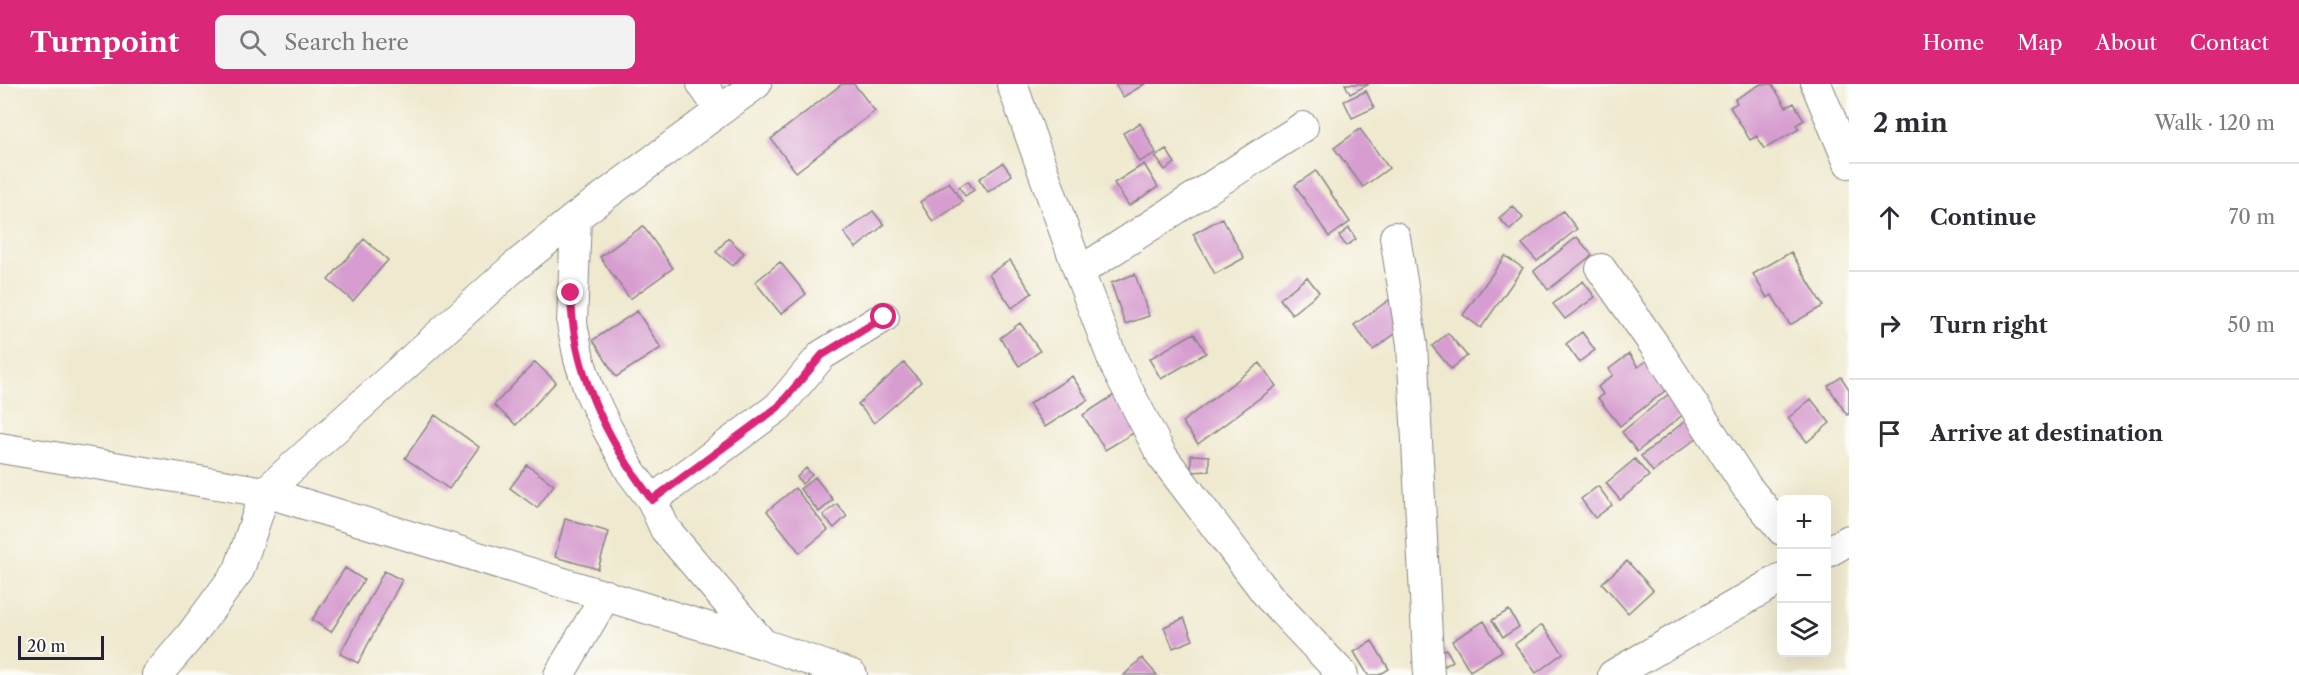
<!DOCTYPE html>
<meta charset="utf-8">
<style>
:root{--surface:#fff;--page:#f2f2f3;--text:#2b2b33;--muted:#7c7c81;--line:#e1e1e2;--accent:#db2777}
body{margin:0;font-family:"Libre Caslon Text",serif;background:var(--page);color:var(--text)}
.controls{position:absolute;right:18px;bottom:18px;display:grid;overflow:hidden;border-radius:9px;box-shadow:0 6px 24px #0002}
.controls button{width:54px;height:54px;display:grid;place-items:center;padding:0;border:0;border-bottom:2px solid var(--line);background:var(--surface);color:var(--text);font:30px sans-serif}
.scale{position:absolute;left:18px;bottom:15px;width:86px;box-sizing:border-box;padding-left:6px;border:3px solid #22223b;border-top:0;font-size:16px;line-height:21px;white-space:nowrap;color:#22223b;-webkit-text-stroke:4px #fdfcf7;paint-order:stroke}
.stop{position:absolute;width:18px;height:18px;margin:-14px;border:4px solid #db2777;border-radius:50%;background:#fff}
.stop.end{background:#db2777;border-color:#fff;box-shadow:0 2px 6px #0008}
.list{margin:0;padding:0;list-style:none}
h2{display:flex;justify-content:space-between;align-items:center;height:78px;margin:0;padding:0 24px;font-size:26px}
h2 small{font-size:20px;font-weight:400;color:var(--muted)}
.list li{display:grid;grid-template-columns:39px 1fr auto;gap:18px;align-items:center;box-sizing:border-box;height:108px;padding:0 24px;border-top:2px solid var(--line)}
.list b{display:block;font-size:22px;white-space:nowrap}
.list em{font-size:20px;font-style:normal;color:var(--muted)}
.icon{flex:none;width:33px;height:33px;fill:none;stroke:currentColor;stroke-width:2;stroke-linecap:round;stroke-linejoin:round}
.map{position:relative;flex:none;width:1849px;height:591px;overflow:hidden}
header{display:flex;align-items:center;gap:36px;box-sizing:border-box;height:84px;padding:0 30px;background:var(--accent);color:#fff}
header strong{font-size:28px}
nav{display:flex;gap:33px;margin-inline-start:auto;font-size:21px}
.search{width:420px;height:54px;background:var(--page);display:flex;align-items:center;gap:15px;box-sizing:border-box;padding:0 21px;border-radius:9px;color:var(--muted);font-size:22px}
main{display:flex}
aside{flex:1;background:var(--surface)}
.map>svg:first-child{display:block}
.building{fill:#d79dd0}
.lines{fill:none;stroke-linecap:round;stroke-linejoin:round}
.minor-casing{stroke:#888685;stroke-width:32}
.minor{stroke:#fff;stroke-width:30}
.route{stroke:#db2777;stroke-width:8}
</style>
<header>
<strong>Turnpoint</strong>
<div class="search"><svg class="icon" aria-label="search" viewBox="0 0 24 24"><circle cx="10" cy="10" r="6"/><path d="M15 15l6 6"/></svg>Search here</div>
<nav><a>Home</a><a>Map</a><a>About</a><a>Contact</a></nav>
</header>
<main>
<div class="map">
<svg width="1849" height="591" viewBox="0 0 1849 591">
<rect width="100%" height="100%" fill="#fdfcf7"/>
<filter id="ink" filterUnits="userSpaceOnUse"><feTurbulence type="fractalNoise" baseFrequency=".0167" numOctaves="2"/><feDisplacementMap in="SourceGraphic" scale="12" xChannelSelector="R" yChannelSelector="G"/><feConvolveMatrix kernelMatrix="1 2 1 2 8 2 1 2 1" color-interpolation-filters="sRGB"/></filter>
<filter id="wash" filterUnits="userSpaceOnUse"><feTurbulence type="fractalNoise" baseFrequency=".008" numOctaves="4" result="noise"/><feDisplacementMap in="SourceGraphic" scale="24" xChannelSelector="R" yChannelSelector="G"/><feGaussianBlur stdDeviation="1.35" result="paint"/><feColorMatrix in="noise" values="0 0 0 0 0 0 0 0 0 0 0 0 0 0 0 0 0 1.4 0 .05"/><feComposite in="paint" operator="in"/></filter>
<g filter="url(#wash)">
<rect width="100%" height="100%" fill="#efe9cf"/>
<g id="blocks">
<!-- building -->
<path class="building" d="M842,0H854L875,27L796,88L771,55Z
M1115,0H1145L1123,13Z
M1345,0H1369L1350,10Z
M1761,0H1772L1786,23L1794,19L1804,36L1796,41L1799,45L1764,65L1757,52L1750,56L1730,23L1737,19L1735,15Z
M1366,7L1374,24L1352,34L1344,17Z
M1140,39L1156,69L1139,78L1123,49Z
M1360,45L1389,84L1363,103L1334,64Z
M1166,65L1175,79L1165,86L1155,72Z
M1003,79L1012,91L988,108L979,95Z
M1144,80L1158,103L1129,122L1114,99Z
M1316,87L1350,138L1329,153L1295,101Z
M968,97L974,106L965,112L959,103Z
M949,98L962,118L933,138L920,118Z
M1513,122L1523,134L1510,146L1499,134Z
M873,127L884,141L856,164L844,149Z
M1563,127L1577,145L1537,177L1522,160Z
M1222,134L1244,174L1215,190L1193,150Z
M643,142L673,184L630,215L600,173Z
M1349,144L1356,155L1346,162L1339,152Z
M1577,153L1592,171L1548,206L1534,187Z
M728,154L744,169L733,182L716,168Z
M364,155L388,176L353,217L328,196Z
M1791,168L1823,222L1790,241L1772,211L1767,214L1753,190Z
M1505,172L1523,184L1481,244L1463,231Z
M1010,176L1032,209L1012,224L989,190Z
M780,178L806,210L781,230L755,198Z
M1135,190L1149,232L1125,240L1111,199Z
M1307,193L1319,208L1292,230L1280,215Z
M1583,197L1595,213L1565,235L1553,220Z
M1389,216L1407,241L1373,266L1354,241Z
M637,227L661,264L616,293L593,256Z
M1020,239L1040,267L1019,282L1000,254Z
M1582,248L1595,266L1579,278L1566,260Z
M1194,249L1206,269L1161,295L1149,275Z
M1448,249L1467,272L1451,285L1432,262Z
M1629,270L1638,283L1649,275L1670,303L1620,342L1598,314L1603,310L1598,303L1613,291L1609,285Z
M535,278L556,298L516,341L494,321Z
M904,279L921,298L874,339L858,320Z
M1260,279L1276,302L1198,360L1182,338Z
M1072,292L1088,316L1045,343L1029,320Z
M1841,293L1849,305V330L1847,331L1828,302Z
M1671,308L1686,328L1637,368L1622,348Z
M1114,311L1137,347L1105,366L1083,331Z
M1811,315L1830,339L1807,358L1788,334Z
M435,331L479,363L449,405L405,374Z
M1689,334L1702,350L1653,388L1641,372Z
M1191,371L1209,372V387L1191,388Z
M1635,375L1649,392L1620,416L1606,399Z
M527,381L554,401L537,424L510,404Z
M806,384L812,391L802,400L797,393Z
M815,393L833,416L819,428L800,405Z
M1598,402L1612,421L1595,434L1581,415Z
M795,404L828,446L800,469L767,427Z
M837,420L847,432L834,444L823,431Z
M565,435L609,448L598,485L555,473Z
M1627,477L1653,506L1628,529L1602,499Z
M345,484L364,496L331,548L312,536Z
M384,487L402,496L358,579L340,570Z
M1509,526L1519,543L1503,553L1492,536Z
M1184,534L1193,556L1173,564L1164,543Z
M1484,537L1502,567L1470,587L1452,557Z
M1542,541L1563,569L1536,589L1515,560Z
M1372,557L1389,585L1379,591H1368L1354,568Z
M1446,565L1453,577L1445,582L1437,570Z
M1142,574L1157,591H1124Z"/>
</g>
</g>
<g filter="url(#ink)">
<use href="#blocks" fill-opacity="0" stroke="#888685" stroke-width="1.5"/>
<g class="lines">
<defs>
<path id="minor" d="M702,0L720,26
M1012,0L1079,188L1115,281L1162,372L1270,514L1343,591
M1816,0L1849,79
M576,133L572,240L579,275L589,306L607,344L631,388L652,416L665,445L763,560
M1395,153L1412,260L1429,591
M1601,185L1655,262L1746,402L1782,446
M1079,188L1303,43
M0,364L265,408L763,560L852,591
M652,416L778,323L822,271L884,233
M1826,469L1849,456
M157,591L191,551L239,486L265,408L514,183L576,133L756,0
M559,591L606,511
M1613,591L1782,494"/>
</defs>
<!-- minor casing -->
<use href="#minor" class="minor-casing"/>
<!-- minor -->
<use href="#minor" class="minor"/>
</g>
</g>
<g class="lines" filter="url(#ink)">
<!-- route -->
<path class="route" d="M571,209C572,287 606,354 652,416L778,323L822,271L884,233"/>
</g>
</svg>
<div class="controls">
<button>+</button>
<button>−</button>
<button><svg class="icon" aria-label="layers" viewBox="0 0 24 24"><path d="M12 4l9 5-9 5-9-5zM3 14l9 5 9-5"/></svg></button>
</div>
<div class="scale">20 m</div>
<div class="stop" style="left:884px;top:233px"></div>
<div class="stop end" style="left:571px;top:209px"></div>
</div>
<aside>
<h2>2 min<small>Walk · 120 m</small></h2>
<ul class="list">
<li><svg class="icon" aria-label="ahead" viewBox="0 0 24 24"><path d="M12 20V5M6 11l6-6 6 6"/></svg><div><b>Continue</b></div><em>70 m</em></li>
<li><svg class="icon" aria-label="right" viewBox="0 0 24 24"><path d="M7 20v-9h11M14 6l5 5-5 5"/></svg><div><b>Turn right</b></div><em>50 m</em></li>
<li><svg class="icon" aria-label="arrive" viewBox="0 0 24 24"><path d="M6 21V4h12l-3 4 3 4H6"/></svg><div><b>Arrive at destination</b></div></li>
</ul>
</aside>
</main>
